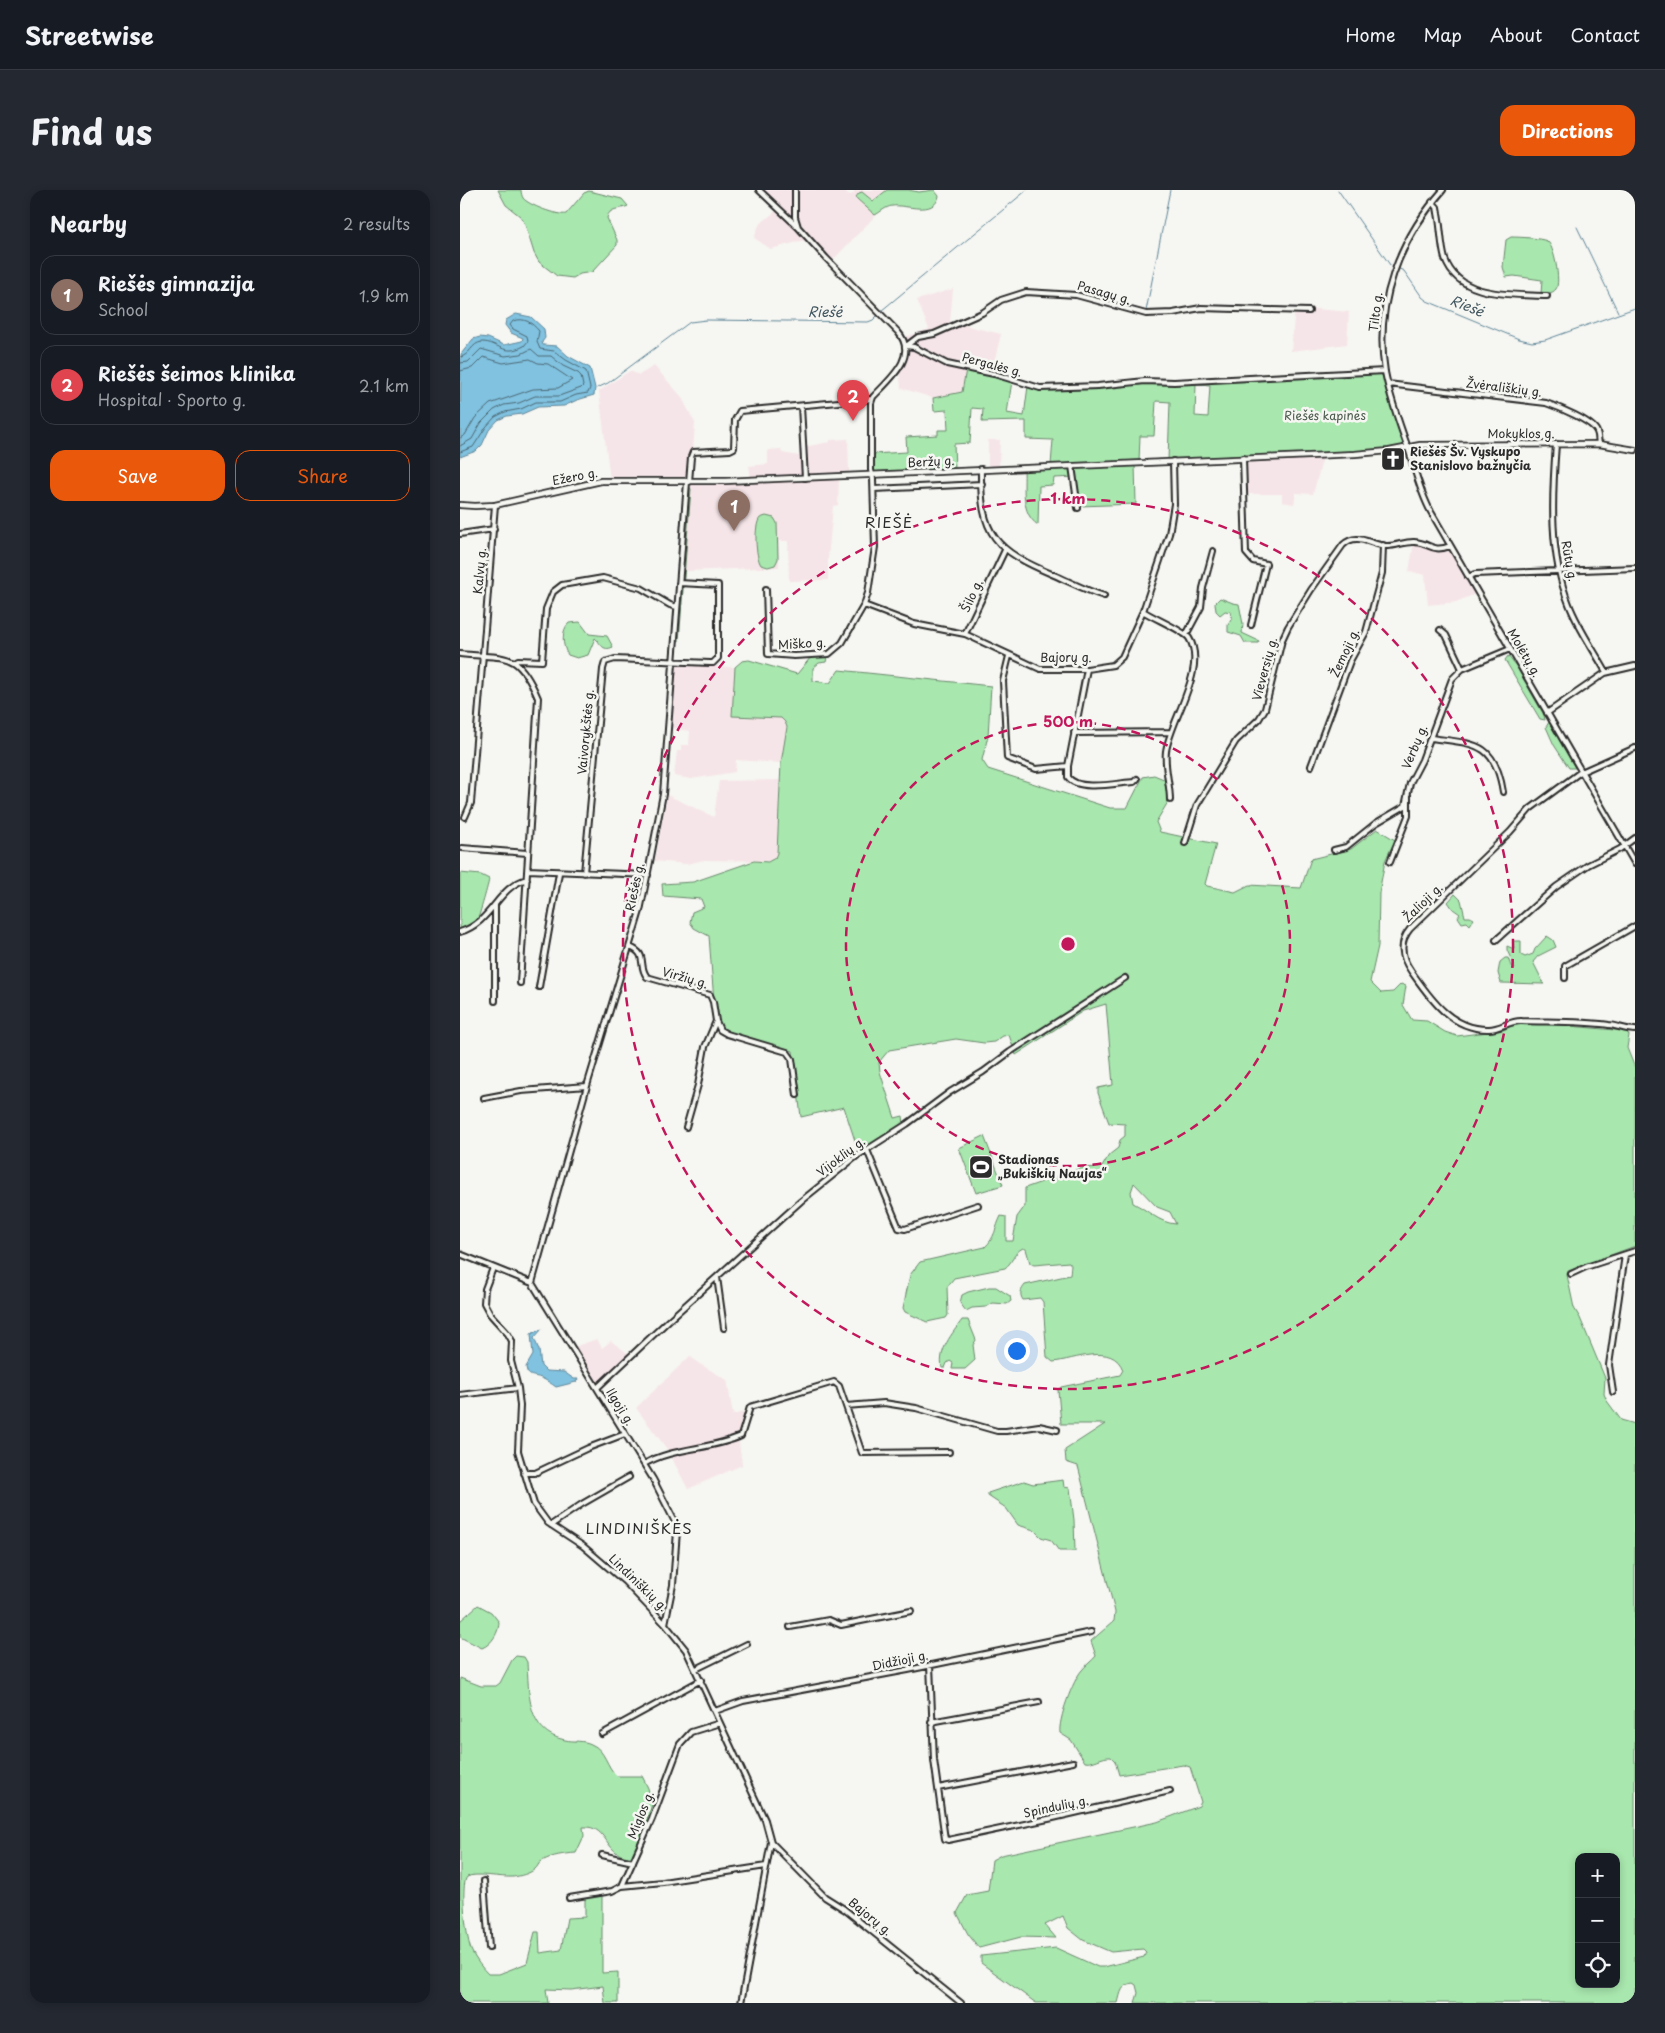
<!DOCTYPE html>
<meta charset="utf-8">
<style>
:root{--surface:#171b24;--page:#242831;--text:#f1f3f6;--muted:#9ea1a6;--line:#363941;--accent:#ea580c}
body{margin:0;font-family:"Playpen Sans",sans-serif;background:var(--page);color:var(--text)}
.controls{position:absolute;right:15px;bottom:15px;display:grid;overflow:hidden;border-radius:10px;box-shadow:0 2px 8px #0003}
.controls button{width:45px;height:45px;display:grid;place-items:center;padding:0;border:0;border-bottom:1px solid var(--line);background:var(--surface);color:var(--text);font:25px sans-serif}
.you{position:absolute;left:556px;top:1160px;width:18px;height:18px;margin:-12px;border:4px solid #fff;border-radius:50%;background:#1a73e8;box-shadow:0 0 0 8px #1a73e833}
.badge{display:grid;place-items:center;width:32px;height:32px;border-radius:50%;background:var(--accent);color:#fff;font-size:16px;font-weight:700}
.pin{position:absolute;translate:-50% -41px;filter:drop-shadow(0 1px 2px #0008)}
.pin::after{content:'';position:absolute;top:26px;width:18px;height:15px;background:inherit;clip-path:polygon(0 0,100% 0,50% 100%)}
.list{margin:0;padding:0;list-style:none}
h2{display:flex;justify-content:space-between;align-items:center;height:65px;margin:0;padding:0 20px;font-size:21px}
h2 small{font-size:16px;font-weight:400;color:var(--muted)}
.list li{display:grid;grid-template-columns:32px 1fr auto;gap:15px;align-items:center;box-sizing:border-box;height:80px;margin:0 10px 10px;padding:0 10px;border:1px solid var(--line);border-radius:15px}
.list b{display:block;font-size:19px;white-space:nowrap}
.list p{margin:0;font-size:16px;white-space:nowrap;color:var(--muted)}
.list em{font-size:16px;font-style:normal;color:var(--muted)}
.actions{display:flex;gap:10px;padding:15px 20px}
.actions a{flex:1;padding:11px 0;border:1px solid var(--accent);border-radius:15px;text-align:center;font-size:18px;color:var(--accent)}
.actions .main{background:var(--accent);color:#fff}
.icon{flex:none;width:28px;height:28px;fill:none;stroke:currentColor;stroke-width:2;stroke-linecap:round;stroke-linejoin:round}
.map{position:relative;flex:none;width:1175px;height:1813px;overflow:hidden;border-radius:15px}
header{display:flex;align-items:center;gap:30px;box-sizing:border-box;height:70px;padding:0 25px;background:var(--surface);border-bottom:1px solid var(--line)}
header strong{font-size:24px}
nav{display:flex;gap:28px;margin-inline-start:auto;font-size:18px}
.intro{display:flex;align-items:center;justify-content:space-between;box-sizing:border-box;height:120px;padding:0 30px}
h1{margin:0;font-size:35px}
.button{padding:12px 22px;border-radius:15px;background:var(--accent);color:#fff;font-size:18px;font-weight:700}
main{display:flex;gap:30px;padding:0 30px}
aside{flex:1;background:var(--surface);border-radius:15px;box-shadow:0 2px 8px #0003}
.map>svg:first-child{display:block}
.built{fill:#f6e5e8}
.green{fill:#a8e7ae;stroke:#6a896c;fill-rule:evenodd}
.water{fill:#80c2e0;stroke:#5e8698}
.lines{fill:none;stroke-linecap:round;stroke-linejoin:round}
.shore{stroke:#4d6773;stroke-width:1}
.stream{stroke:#5e8698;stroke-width:1}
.minor-casing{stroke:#2b2b2b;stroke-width:8}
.major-casing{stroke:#2b2b2b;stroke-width:8}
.minor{stroke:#f6f6f2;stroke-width:4}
.major{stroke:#f6f6f2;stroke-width:4.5}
.ring{fill:none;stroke:#c2185b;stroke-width:2.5;stroke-dasharray:9 6}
.labels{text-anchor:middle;stroke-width:5;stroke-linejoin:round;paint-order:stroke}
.street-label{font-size:12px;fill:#2b2b2b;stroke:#f6f6f2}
.park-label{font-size:12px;fill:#4a5a4c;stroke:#f6f6f2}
.poi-label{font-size:12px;font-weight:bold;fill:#2b2b2b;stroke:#f6f6f2;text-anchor:start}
.water-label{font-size:14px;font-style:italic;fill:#445861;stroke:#f6f6f2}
.quarter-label{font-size:15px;letter-spacing:1px;fill:#2b2b2b;stroke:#f6f6f2}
.centre{fill:#c2185b;stroke:#f6f6f2;stroke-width:2.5}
.ring-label{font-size:15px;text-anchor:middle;font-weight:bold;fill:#c2185b;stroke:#f6f6f2;stroke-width:5;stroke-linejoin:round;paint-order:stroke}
</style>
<header>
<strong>Streetwise</strong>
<nav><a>Home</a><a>Map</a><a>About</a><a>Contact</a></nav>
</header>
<div class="intro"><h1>Find us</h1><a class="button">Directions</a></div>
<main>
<aside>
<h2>Nearby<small>2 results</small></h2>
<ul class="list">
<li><span class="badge" style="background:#8d6e63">1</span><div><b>Riešės gimnazija</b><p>School</p></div><em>1.9 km</em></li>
<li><span class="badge" style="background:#e0444e">2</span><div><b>Riešės šeimos klinika</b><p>Hospital · Sporto g.</p></div><em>2.1 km</em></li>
</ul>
<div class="actions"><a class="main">Save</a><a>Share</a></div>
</aside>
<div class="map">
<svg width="1175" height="1813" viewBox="0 0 1175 1813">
<rect width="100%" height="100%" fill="#f6f6f2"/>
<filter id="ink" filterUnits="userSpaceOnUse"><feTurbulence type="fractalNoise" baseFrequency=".02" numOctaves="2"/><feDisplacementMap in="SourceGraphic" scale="10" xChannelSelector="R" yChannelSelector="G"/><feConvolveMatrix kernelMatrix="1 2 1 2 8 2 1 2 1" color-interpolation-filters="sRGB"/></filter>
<g filter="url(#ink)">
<!-- built -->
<path class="built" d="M297,0H383L390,5L394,3V0H427L412,11L409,10L404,4L415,25L417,24L369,74L345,50L311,59L294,48L299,35L317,20Z
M493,99L490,132L541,144L531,185L502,202L473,208L441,198L439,178L449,160L445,147L469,139L457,110Z
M835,117L889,122L887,154L831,161Z
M194,176L221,206L235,233L231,291L150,289L139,201L170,181L179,185Z
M388,249L389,283L291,288L289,276L308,274V260L321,259L322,263L339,266V258L370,252V250Z
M528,250H540L539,277H528Z
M863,267L853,304L836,303L834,314L822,312V304H784L782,269Z
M379,287L378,315L373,316L368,369V390L329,391L328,351H319V377L225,381L231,299L230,296L232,294Z
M954,353L975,360L990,359L1015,404L996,412L968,415L965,385L949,381Z
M216,475L275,477L272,526L321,528L325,532L327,537L321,573L276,570L275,582L231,589L214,586L217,561H221V555H229L230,541L211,538Z
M320,590L317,663L312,671L244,670L226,674L195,671L207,605L254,627L259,591Z
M137,1149L142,1158L151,1151L170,1165L139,1194L136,1192L114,1157Z
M230,1166L238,1173L267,1190L273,1225L284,1222L282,1238L278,1245L282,1275L228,1299L207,1259L176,1218Z"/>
<!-- green -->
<path class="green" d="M38,0H61C61,3 62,6 63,8C68,15 98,26 106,24L124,3L129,1L162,9L168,16C160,20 149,17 147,28L157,50V55L132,82L120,84L113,88L97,86L79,72L74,63L65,34L60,26L46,15Z
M427,0H448L459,2L474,0L479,6C474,27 446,14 432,16C425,17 421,22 415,25L397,9L396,7L399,3L402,2L413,11Z
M1051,47C1059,47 1080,48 1087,51C1094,55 1101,92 1096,99C1092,104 1087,103 1081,104L1082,90L1054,86L1046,87L1043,77L1046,50Z
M506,179L552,191L547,223L564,226L568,196L576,198L639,197L683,193L919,183L925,188L928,204L944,253L942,256L938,257L896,262L708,270L710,212L696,211L694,246H680L679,271L591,275L593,250L566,249V231L522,232L523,219L512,218L510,253L494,254L495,279L413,282L412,264L447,262L446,247L478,245V240H488L487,220L474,221L473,208L502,202ZM736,194L750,195L748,227L735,226Z
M675,274L676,314L620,316L616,287L594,288L593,295L579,296L578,335C560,323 565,298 564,279Z
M229,296L231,299L219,451L217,448Z
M306,326L314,328L317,333L318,369L315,375L308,377L301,375C295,366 294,335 300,328Z
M760,408L773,413L779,414L783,434L782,443L799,451L798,453H785L781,446L768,442V435L772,428L771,422L765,421L760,425L756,421L755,413Z
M120,432L129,444L147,446L153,457C142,462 141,453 135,448L128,465L117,468L108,465C102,456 101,440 109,433Z
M362,466L367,468L366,472L359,473L353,478V491L370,493L379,480L531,496L528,546L522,570L528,579L650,618H667L683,587L694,585L706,590L708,612L696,632L700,642L756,654L745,694L747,696L775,702L789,695L841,698L851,669L891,659L917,639L935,650L925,671L919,703L918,756L910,792L921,803L933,802L941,794L946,796L943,815L952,830L967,831L985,842L997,846L1043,840L1059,833L1064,832L1166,841L1169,845L1167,858L1175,878V1056L1108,1081L1107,1085L1114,1118L1120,1128L1145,1188L1144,1204L1147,1211L1161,1230L1175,1234V1813H675L678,1803L676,1795L673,1793C661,1795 661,1802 658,1813H576L521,1773V1766L596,1758L638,1777H644L684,1767L686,1762L683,1759L651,1762L623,1750L608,1738L603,1726L585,1735L596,1748L561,1747L519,1758L508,1744L497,1723L507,1705L528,1701L532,1670L541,1665L697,1632L739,1616L741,1612L730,1577L723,1575L659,1585L655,1571L651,1567C642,1566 633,1574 625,1572L611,1550L600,1543C598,1530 613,1490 622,1480C626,1475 632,1471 636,1466L631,1451L654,1431L655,1422L618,1276L606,1272L605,1260L645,1234H601L598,1200L601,1197L660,1185L663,1180C653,1152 614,1170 593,1172L587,1167L583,1112L580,1108L563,1110C559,1104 561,1100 565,1095L610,1085L611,1075L609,1072L574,1075L570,1073L566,1059L563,1058C554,1062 553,1072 545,1078L494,1088L487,1097L488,1125L486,1128L467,1132L445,1122L443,1118L450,1085L460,1072L525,1057C535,1048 535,1038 541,1026L546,1027V1051H553L557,1027L565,1016V998L621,978L642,977L649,965L658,958L660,950L665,946V934L649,933L638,903V898L653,895L646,814L623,821L556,865L549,845L543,846L534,852L524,853L496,849L429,860L419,872L420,882L435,928L443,926L444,934L399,963L384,917L341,927L333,861L269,844L260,838L255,825L249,746L234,738L230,732L232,722L244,717L241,709L203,706L202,694L233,692L294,671L308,672L315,668L317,663L321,573L327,537L325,532L321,528L272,526L275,477L282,471L289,470L337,484L351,467ZM674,993L697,1017L710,1022L716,1034C699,1033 688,1020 673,1013L671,1002ZM1119,1667H1156V1794H1119Z
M1048,466L1056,476L1084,525L1085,530L1080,529L1045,470Z
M1089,532L1115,578H1109L1094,555L1086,537Z
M0,683L21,685L29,689C29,692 19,727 17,731C14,736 6,739 0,741Z
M995,704L1001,710L1005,727H1010L1014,729L1010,735L1007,732L1002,733L998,727L1000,724L993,719L988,712Z
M1087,746L1093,750L1096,757L1078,766L1073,772L1084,794L1041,793L1038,783L1040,772L1045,768H1048L1052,779L1055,778L1047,760V756L1054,759L1053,751H1061V765L1065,767L1073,764L1075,759Z
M524,946L543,995L516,1003L499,958Z
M529,1097H536L550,1106L551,1111L547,1114L533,1113L526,1117L512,1118L506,1121L500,1113L502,1105L508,1102Z
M502,1130H508L516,1150L513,1155L515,1170L505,1179H492L493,1173L490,1171L487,1173L485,1178H482C478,1160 492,1144 502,1130Z
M603,1290L604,1297L610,1298L614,1330L615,1361H599L591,1350L581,1347L574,1340L558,1335L546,1318L528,1306V1303L564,1291L573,1294Z
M18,1415L31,1422L39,1432C39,1442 32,1454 22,1458L0,1447V1431Z
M56,1466L64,1467L67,1472C69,1502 66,1542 105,1550C114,1552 123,1550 131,1554C146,1560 146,1577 157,1586H182L188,1598L192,1615L174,1667C144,1669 150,1635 123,1637L124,1646L116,1663C104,1664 93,1665 82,1671C78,1673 78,1677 75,1679C69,1684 60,1686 53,1687C42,1688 15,1682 7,1687C0,1694 6,1751 12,1762C16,1770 22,1778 28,1784H39L67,1773L75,1742H79L80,1763L101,1760L107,1728L125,1727V1706L142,1704V1783L158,1782V1813H145L143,1796L111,1800L86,1799L88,1813H0V1488L21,1496H36L40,1493L52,1470Z"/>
<!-- water -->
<path class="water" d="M56,124L71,127L84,139L85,148L82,152L83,155L97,156L108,166L130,178L135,198L134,205L117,210L104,216L78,217L62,224L47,226L38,230L29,240L22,255L16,261L0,267L1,164L13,149L20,147L28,148L44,155L62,151L63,148L51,143L45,135L46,130Z
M82,1139L74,1148L79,1160L81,1176L86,1181L104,1182L114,1189H118L116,1192L96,1197C92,1194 86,1190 81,1188C74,1185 67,1188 66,1177L73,1165L71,1144Z"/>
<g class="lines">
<!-- shore -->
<path class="shore" d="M0,167C10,166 11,153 22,152C39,152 43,167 64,156L68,151L67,146L53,139L50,135L53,131C65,127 72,133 79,141L77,152L80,159L94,161L106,170L126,181L130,198L128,203L116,205L100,212H76L61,219L45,222L35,227L26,237L13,257L0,262
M0,173L8,172L21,159L45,166L61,164L71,159L79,166H91L103,176L118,183L121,186L123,196L121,198L99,206H75L59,213L44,215L34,220L21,233L12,249L0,256
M0,181L12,178L23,167L43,173L70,169L78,173L88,174L112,190L98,198L73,199L30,214L15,228L5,245L0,248"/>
<!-- stream -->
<path class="stream" d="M878,0L930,75L944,81L962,107L967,111L1059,149L1072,152L1085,150L1175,118
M1117,37L1158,122
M421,121L567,0
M686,121L710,0
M137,198L148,193L230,132L246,130L408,132L413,130L419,124"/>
<defs>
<path id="minor" d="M299,0L338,37L366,68L438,142C459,166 430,189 413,207L411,213V280L413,289L415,357L408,403L404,415L382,453L369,464L334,466L308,464L306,399
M335,0V27L338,37
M983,0C939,50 914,114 925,182C930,208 939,233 948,258C955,280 960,302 971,322L1175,674
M972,12L977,17L978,23C981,37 981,56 985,69C999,109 1052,104 1087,106
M446,156L454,157L487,174L534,184L580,198L638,196L685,191L714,192L925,181
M446,156L458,147L474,144L522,123L541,110L566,102L616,105L686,124L713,123L741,118L849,121
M928,194L1086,213C1098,217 1133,231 1137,242C1139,246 1138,251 1139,254
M341,216L345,288
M1096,254C1092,306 1089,365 1109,414C1118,438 1134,460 1146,482
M783,268L786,363L793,371L806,374L791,435
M612,276L618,318
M521,279C520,346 535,360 594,385C610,392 627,401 644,406
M229,292L231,267L233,262L270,260L274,258L275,230L280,221L412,209
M414,299L522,294
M0,344L34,339
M1008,387L1015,384L1175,378
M404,415L454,434L505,444L580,479H627L653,475L662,467L683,421L709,344L714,314L713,271
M683,421C693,428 723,440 729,448C748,478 711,529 706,561C704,577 710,594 710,610
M980,440L986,445L1002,479
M505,444L545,360
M726,445L741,417L743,398L753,361
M0,464C46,469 57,459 78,508L60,793
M549,466L543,491L547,568L576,579L608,576
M55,472L58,470L82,471L86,419L93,402L102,395L143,388L181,398L210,415L217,417
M627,479L608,576V587C618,602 657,593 674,592L677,589
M1087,523L1145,483L1175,476
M614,543L711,542
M971,548C1014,554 1035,551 1043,602
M1175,558L1119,583L1070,619L1050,642L950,739C939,752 941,767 951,781C970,808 991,840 1029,839C1040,839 1051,830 1062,831C1090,832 1121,831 1149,835C1158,836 1166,840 1175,840
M851,576L890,471L906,442L922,383L923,355
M5,627L11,613L35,315
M725,653L737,615L776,551L799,529L805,519L822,450L828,437L851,400L883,355C898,341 911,356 928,356C937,356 946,351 955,352C970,353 972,363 990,356
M2,658L67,663
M874,660L886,657L916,633L945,616L950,593L962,570L992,489L1002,479L1050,459
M930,672L948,626V605
M68,680L188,685
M124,683L143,479L145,472L155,469L250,473H253L258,468V395L219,393
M0,742C33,732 37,697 67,689
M1036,750L1096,697L1128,675L1160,659L1175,648
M170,757C189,765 177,774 187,787L250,805L253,812L256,831L245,857L238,895L226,937
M1105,788V776L1175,736
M79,797L99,683
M35,811V715
M256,831L260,840L267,844L327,862L332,869L337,905
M24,908L61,901L127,896
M407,960L439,1038L445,1039L518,1015
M0,1064L72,1093L193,1289L214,1330L217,1341L213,1395L205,1434
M33,1078L25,1099L24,1113L30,1124L48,1144L52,1151L51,1171L58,1198L60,1216L58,1261L74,1314L88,1333L123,1356L165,1392L205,1434L226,1460L305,1630L311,1652L365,1707L384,1719L501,1813
M1111,1084L1126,1077L1175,1061
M257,1087L264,1138
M72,1093L127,896L180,721L190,672L203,604L227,292
M137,1198L208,1131L341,1011L397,966L447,934L490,902L523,882L550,862L665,788
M1153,1202L1149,1175L1165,1065
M0,1205L58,1198
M386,1216L424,1213L456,1218L537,1241H546L579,1236L597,1240
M184,1274C214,1257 250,1260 281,1246L290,1217L374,1192L379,1196L402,1263L489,1262
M64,1283H75L128,1258L165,1244
M91,1335L122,1314L169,1287
M330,1437L369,1430L381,1435L451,1421
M470,1475L474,1570L485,1649L488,1650L593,1628L710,1601
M236,1479L287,1454
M255,1521L283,1511L448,1480L631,1442
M471,1532L579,1512
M142,1544L241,1490
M478,1598L613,1572
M142,1665L173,1672
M24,1691L29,1758
M162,1696L203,1692L306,1676
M109,1708L152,1701L162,1696L192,1629L220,1554L231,1542L260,1533
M281,1813L311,1652"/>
<path id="major" d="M0,315L15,316L35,315L141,291H265L895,264L929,261L960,255L1139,254L1175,260"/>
</defs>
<!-- minor casing -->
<use href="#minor" class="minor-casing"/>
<!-- major casing -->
<use href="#major" class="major-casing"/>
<!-- minor -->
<use href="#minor" class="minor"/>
<!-- major -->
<use href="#major" class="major"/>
</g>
</g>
<!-- distance rings -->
<g class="ring">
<circle cx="608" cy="754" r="222"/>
<circle cx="608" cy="754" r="445"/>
</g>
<!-- icons -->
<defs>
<symbol id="church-square" viewBox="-11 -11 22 22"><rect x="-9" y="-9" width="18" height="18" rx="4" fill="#2b2b2b" stroke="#f6f6f2"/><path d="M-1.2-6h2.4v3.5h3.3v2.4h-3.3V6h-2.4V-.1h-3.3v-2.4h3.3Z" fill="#fff"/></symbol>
<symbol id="stadium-square" viewBox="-11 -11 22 22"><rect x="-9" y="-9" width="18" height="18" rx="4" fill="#2b2b2b" stroke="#f6f6f2"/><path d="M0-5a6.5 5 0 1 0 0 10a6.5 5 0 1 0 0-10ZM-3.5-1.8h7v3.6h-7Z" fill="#fff"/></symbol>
</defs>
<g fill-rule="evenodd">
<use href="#church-square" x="919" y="255" width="28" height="28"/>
<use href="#stadium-square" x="507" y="963" width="28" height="28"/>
</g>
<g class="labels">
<!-- street labels -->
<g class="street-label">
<text transform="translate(644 103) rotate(16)" y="4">Pasagų g.</text>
<text transform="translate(916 122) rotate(-83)" y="4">Tilto g.</text>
<text transform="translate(532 175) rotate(15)" y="4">Pergalės g.</text>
<text transform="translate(1044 198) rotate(7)" y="4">Žvėrališkių g.</text>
<text x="1061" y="248">Mokyklos g.</text>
<text transform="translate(471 272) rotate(-3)" y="4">Beržų g.</text>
<text transform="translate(115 287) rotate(-11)" y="4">Ežero g.</text>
<text transform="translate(1109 371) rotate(79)" y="4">Rūtų g.</text>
<text transform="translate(20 381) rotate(-85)" y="4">Kalvų g.</text>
<text transform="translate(512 406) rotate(-65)" y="4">Šilo g.</text>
<text transform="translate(342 454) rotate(-3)" y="4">Miško g.</text>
<text transform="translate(885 463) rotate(-65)" y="4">Žemoji g.</text>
<text transform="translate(1064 463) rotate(60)" y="4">Molėtų g.</text>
<text x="606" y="472">Bajorų g.</text>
<text transform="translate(805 479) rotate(-75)" y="4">Vieversių g.</text>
<text transform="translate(126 542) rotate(-85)" y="4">Vaivorykštės g.</text>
<text transform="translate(955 557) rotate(-67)" y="4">Verbų g.</text>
<text transform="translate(175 697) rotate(-78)" y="4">Riešės g.</text>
<text transform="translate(963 713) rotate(-44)" y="4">Žalioji g.</text>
<text transform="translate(225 788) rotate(16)" y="4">Viržių g.</text>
<text transform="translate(381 967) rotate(-37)" y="4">Vijoklių g.</text>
<text transform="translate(160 1217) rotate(58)" y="4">Ilgoji g.</text>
<text transform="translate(178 1393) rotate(44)" y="4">Lindiniškių g.</text>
<text transform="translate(440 1471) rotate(-12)" y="4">Didžioji g.</text>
<text transform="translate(596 1617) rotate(-12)" y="4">Spindulių g.</text>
<text transform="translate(181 1625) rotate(-68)" y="4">Miglos g.</text>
<text transform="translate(410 1727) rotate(39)" y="4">Bajorų g.</text>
</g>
<!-- park labels -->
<g class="park-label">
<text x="865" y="230">Riešės kapinės</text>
</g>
<!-- poi labels -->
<g class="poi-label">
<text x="950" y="266">Riešės Šv. Vyskupo<tspan x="950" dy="14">Stanislovo bažnyčia</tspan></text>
<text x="538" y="974">Stadionas<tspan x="538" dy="14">„Bukiškių Naujas“</tspan></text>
</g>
<!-- water labels -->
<g class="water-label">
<text transform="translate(1007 116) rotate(22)" y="5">Riešė</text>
<text x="365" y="127">Riešė</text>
</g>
<!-- quarter labels -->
<g class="quarter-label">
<text x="429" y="338">RIEŠĖ</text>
<text x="179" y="1344">LINDINIŠKĖS</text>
</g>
</g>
<circle cx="608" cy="754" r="8" class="centre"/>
<g class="ring-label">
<text x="608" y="314">1 km</text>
<text x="608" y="537">500 m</text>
</g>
</svg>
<div class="controls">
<button>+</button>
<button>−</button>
<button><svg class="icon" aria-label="locate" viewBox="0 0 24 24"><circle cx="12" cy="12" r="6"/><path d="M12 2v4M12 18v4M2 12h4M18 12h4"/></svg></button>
</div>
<div class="you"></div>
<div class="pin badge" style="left:274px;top:341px;background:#8d6e63">1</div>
<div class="pin badge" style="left:393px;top:231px;background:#e0444e">2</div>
</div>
</main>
